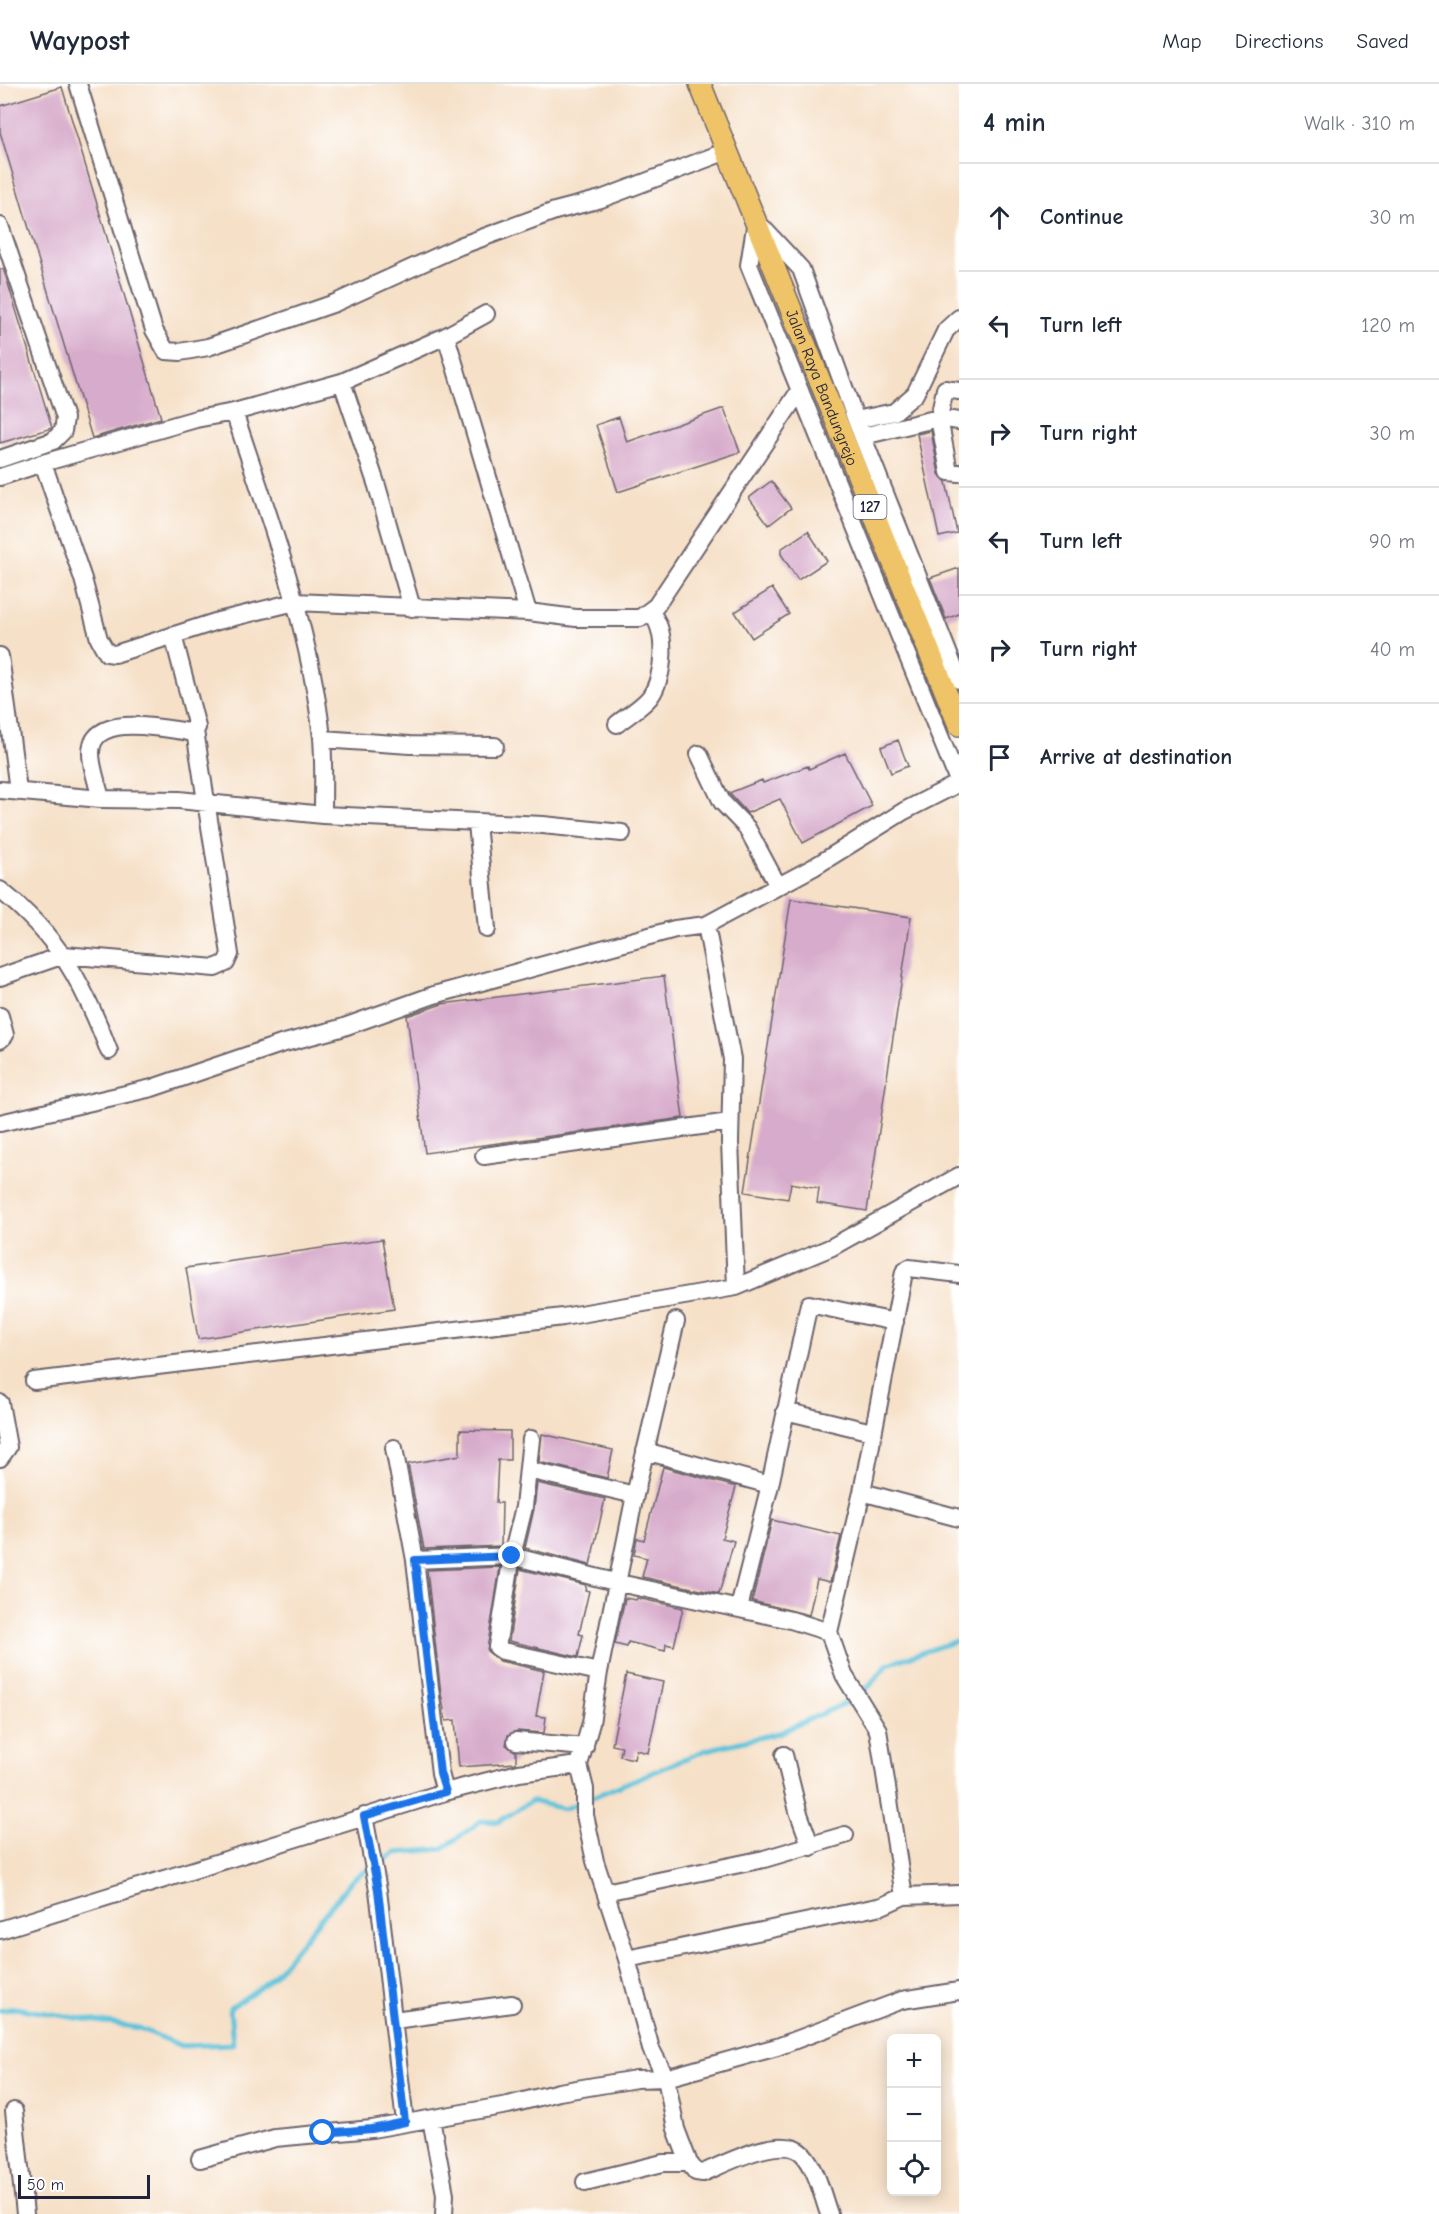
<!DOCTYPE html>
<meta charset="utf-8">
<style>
:root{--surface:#fff;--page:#f2f2f3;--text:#1f2937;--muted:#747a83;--line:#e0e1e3}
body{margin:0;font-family:"Comic Neue",sans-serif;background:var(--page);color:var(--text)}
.controls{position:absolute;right:18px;bottom:18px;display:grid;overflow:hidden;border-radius:9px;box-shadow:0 3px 15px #0003}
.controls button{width:54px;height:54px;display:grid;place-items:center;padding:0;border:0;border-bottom:2px solid var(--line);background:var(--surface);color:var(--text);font:30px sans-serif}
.scale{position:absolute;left:18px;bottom:15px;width:132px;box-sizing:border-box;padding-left:6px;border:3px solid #22223b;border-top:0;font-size:16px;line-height:21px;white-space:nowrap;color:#22223b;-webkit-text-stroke:4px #fff;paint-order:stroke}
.stop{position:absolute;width:18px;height:18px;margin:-14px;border:4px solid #1a73e8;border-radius:50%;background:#fff}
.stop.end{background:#1a73e8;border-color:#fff;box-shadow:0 2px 6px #0008}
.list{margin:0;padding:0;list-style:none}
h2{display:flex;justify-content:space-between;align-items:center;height:78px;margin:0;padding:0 24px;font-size:26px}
h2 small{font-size:20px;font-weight:400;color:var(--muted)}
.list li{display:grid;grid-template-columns:39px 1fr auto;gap:18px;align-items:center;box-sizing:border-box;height:108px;padding:0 24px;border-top:2px solid var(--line)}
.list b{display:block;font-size:22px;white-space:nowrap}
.list em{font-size:20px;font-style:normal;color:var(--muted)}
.icon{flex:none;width:33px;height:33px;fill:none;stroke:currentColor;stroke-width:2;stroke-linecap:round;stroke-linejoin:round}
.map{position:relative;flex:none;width:959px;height:2130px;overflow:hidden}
header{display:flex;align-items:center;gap:36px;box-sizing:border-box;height:84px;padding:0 30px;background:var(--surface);border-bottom:2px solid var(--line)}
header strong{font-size:28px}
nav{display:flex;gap:33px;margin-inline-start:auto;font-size:21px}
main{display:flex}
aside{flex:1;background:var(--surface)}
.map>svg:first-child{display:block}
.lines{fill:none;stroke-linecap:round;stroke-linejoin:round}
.stream{stroke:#5cc2da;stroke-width:5}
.building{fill:#d7abcb}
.minor-casing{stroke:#6c646c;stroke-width:20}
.major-casing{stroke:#6c646c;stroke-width:24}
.minor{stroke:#fff;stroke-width:16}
.major{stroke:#efc469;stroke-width:21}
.route{stroke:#1a73e8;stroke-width:8}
.labels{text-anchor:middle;stroke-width:4.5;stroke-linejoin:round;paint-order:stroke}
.shield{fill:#fff;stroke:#646476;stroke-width:1.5}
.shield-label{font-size:15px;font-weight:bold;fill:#22223b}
.street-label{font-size:16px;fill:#22223b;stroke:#fff}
</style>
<header>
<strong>Waypost</strong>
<nav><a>Map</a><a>Directions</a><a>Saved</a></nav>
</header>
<main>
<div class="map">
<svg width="959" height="2130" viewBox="0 0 959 2130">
<rect width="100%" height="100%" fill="#fff"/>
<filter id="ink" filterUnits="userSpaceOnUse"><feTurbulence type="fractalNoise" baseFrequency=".0167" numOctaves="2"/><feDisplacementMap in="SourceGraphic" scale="12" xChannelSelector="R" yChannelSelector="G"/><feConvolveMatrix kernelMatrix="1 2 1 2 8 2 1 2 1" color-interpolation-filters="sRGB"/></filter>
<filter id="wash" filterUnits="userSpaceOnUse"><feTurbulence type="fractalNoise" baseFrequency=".008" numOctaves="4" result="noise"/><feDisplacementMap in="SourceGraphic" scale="24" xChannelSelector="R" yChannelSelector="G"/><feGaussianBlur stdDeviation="1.35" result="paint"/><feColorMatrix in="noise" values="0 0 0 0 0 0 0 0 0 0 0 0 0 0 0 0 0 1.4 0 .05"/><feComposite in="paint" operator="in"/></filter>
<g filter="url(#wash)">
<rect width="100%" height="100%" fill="#f6e0c7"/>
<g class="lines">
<!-- stream -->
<path class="stream" d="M0,1927L15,1924L139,1944L182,1962L233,1960L230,1924L262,1902L282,1882L353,1795L396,1769L442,1765L481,1737L498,1738L531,1717L564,1725L706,1666L779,1649L859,1613L888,1580L959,1556"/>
</g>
<g id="blocks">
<!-- building -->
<path class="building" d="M62,3L161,334L92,354L0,48V22Z
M0,185H3L6,193L52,344L0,359Z
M724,324L740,368L618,408L596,341L619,333L627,358Z
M931,347L939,390L946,398L957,449L939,453L917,350Z
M771,397L791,424L769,441L749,414Z
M808,447L827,477L798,496L781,470V465Z
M959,484V530L946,535L930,494Z
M772,504L789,530L752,554L735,528Z
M898,656L908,682L891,689L881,663Z
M845,669L872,722L803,759L780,715L747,729L729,709L762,696L763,699L808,682L809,685Z
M791,815L911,833L867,1127L817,1119L819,1104L791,1099L788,1115L745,1108Z
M664,892L683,1034L425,1069L407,932L442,920Z
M382,1155L394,1225L198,1255L186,1184Z
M460,1346L510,1347V1376H498L496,1419H502L501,1462L424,1465L408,1380L460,1371Z
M542,1350L613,1366L607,1394L539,1378Z
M663,1383L736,1403L722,1454L734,1457L719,1510L642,1493L647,1474L634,1471L637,1454L644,1456Z
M537,1399L605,1415L590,1481L525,1464L534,1425Z
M772,1436L841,1452L830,1498L817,1495L809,1531L752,1517Z
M500,1483L487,1567L500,1577L544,1587L536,1632L546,1633L544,1649L517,1647L508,1651L506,1661L516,1668V1679L459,1683L455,1636L446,1637L441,1610L427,1486Z
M520,1485L586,1501L585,1506L589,1507L579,1550L583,1551L578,1573L509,1557Z
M625,1514L636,1516L637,1514L683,1524L674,1562L666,1560L665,1567L628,1558L627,1563L615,1560Z
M626,1590L663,1598L648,1669L636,1666L634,1675L620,1672L622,1663L612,1661Z"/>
</g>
</g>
<g filter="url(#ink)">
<use href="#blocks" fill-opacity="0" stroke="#6c646c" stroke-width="1.5"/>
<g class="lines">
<defs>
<path id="minor" d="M78,0L154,246L166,267L180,268L208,263L335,219L460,162L555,127L601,115L727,67
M756,137L749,181L959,699
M0,142L65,334L63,347L53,357L0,375
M761,142L801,185L856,336L959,596
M486,230L446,252L342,298L234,328L196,335L43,379L83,495L99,555L107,569L115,570L218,537L295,518L528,528L576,534H640L656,522L800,306
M446,252L528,528
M342,298L377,402L412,524
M959,307L945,305L939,334L949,388L959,389
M234,328C269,434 310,542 322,654C324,679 323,706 323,731
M856,336L894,328L915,310L946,246L959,234
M863,352L939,334L959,337
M0,393L43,379
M0,572L18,706
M617,640C628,631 641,624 650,613C665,593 668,546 650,528
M322,655L410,661L495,662
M699,670L722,718L747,744L778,802
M0,706L101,715L179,716L323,731L543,741L622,749
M101,715C98,701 91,684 91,669C91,627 166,645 189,648L197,643L173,551
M477,739L487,845
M0,806C58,852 83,898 109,967
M706,841L732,975L730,1058L736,1203L832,1163L959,1092
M0,893L64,871L215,884L226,879L230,870L195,647
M0,932L5,951L0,956
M0,1039L152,1004L281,960L341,944L434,911L675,845L706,841L814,783L904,727L959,699
M484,1072L730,1038
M676,1237L635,1411L599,1588L591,1639L579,1681L585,1705V1731L595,1777L627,1875L651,1965L666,1994L676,2045L689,2079L696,2088L703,2089C726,2079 783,2049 803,2070C817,2085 822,2111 829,2130
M34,1297L563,1233L736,1203
M0,1319L8,1363L0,1374
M785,1327L872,1348
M531,1355L524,1423L512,1472L497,1563L503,1567L599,1588
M394,1364L415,1476L440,1689L445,1708
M645,1367L770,1401
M528,1386L635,1411
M862,1408L959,1434
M415,1476L512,1472L619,1499L791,1536L829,1548
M739,1524L770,1401L809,1220L895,1238
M516,1657L585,1663
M784,1671L798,1727L811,1763
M364,1732L378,1806L405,2038
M605,1808L764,1775L845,1751
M904,1812L878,1646L844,1591L829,1548L862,1408L904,1188L909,1184L959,1190
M0,1846L445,1708L519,1689L579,1681
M627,1875L882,1822L904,1812L959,1810
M394,1936L512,1920
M14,2027L25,2130
M431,2035L445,2110L444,2130
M200,2075L275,2054L372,2045L508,2021L559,2008L636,1995L666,1994L777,1963L902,1916L959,1907
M585,2098L663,2079H689"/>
<g id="major">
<path id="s1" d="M700,0L959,641"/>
</g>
</defs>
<!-- minor casing -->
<use href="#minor" class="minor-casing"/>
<!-- major casing -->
<use href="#major" class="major-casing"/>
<!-- minor -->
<use href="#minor" class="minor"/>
<!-- major -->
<use href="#major" class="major"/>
</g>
</g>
<g class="lines" filter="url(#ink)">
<!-- route -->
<path class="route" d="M323,2049L372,2045L405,2038L378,1806L364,1732L446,1708L440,1689L415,1476L512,1472"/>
</g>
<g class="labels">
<!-- shield labels -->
<rect class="shield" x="853.5" y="411" width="33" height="24" rx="4.5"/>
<g class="shield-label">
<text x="870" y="428">127</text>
</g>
<!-- street labels -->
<g class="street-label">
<text dy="6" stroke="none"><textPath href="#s1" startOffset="327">Jalan Raya Bandungrejo</textPath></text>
</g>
</g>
</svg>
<div class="controls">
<button>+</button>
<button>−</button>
<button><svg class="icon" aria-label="locate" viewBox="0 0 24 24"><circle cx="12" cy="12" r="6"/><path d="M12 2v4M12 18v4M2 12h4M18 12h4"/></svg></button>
</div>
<div class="scale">50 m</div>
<div class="stop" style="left:323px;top:2049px"></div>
<div class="stop end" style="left:512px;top:1472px"></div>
</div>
<aside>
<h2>4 min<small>Walk · 310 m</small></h2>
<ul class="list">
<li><svg class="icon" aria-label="ahead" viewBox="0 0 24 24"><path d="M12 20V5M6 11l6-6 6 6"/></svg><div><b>Continue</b></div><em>30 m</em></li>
<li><svg class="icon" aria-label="left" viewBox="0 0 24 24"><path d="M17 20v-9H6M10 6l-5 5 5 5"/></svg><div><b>Turn left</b></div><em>120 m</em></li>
<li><svg class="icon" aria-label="right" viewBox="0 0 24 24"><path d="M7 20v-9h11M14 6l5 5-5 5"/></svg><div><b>Turn right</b></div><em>30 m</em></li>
<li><svg class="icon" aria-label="left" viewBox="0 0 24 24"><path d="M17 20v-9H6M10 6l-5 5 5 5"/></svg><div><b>Turn left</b></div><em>90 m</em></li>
<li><svg class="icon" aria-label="right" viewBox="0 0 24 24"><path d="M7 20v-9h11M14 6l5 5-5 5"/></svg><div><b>Turn right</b></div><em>40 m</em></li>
<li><svg class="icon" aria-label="arrive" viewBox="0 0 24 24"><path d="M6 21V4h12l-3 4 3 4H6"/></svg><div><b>Arrive at destination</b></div></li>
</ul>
</aside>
</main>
